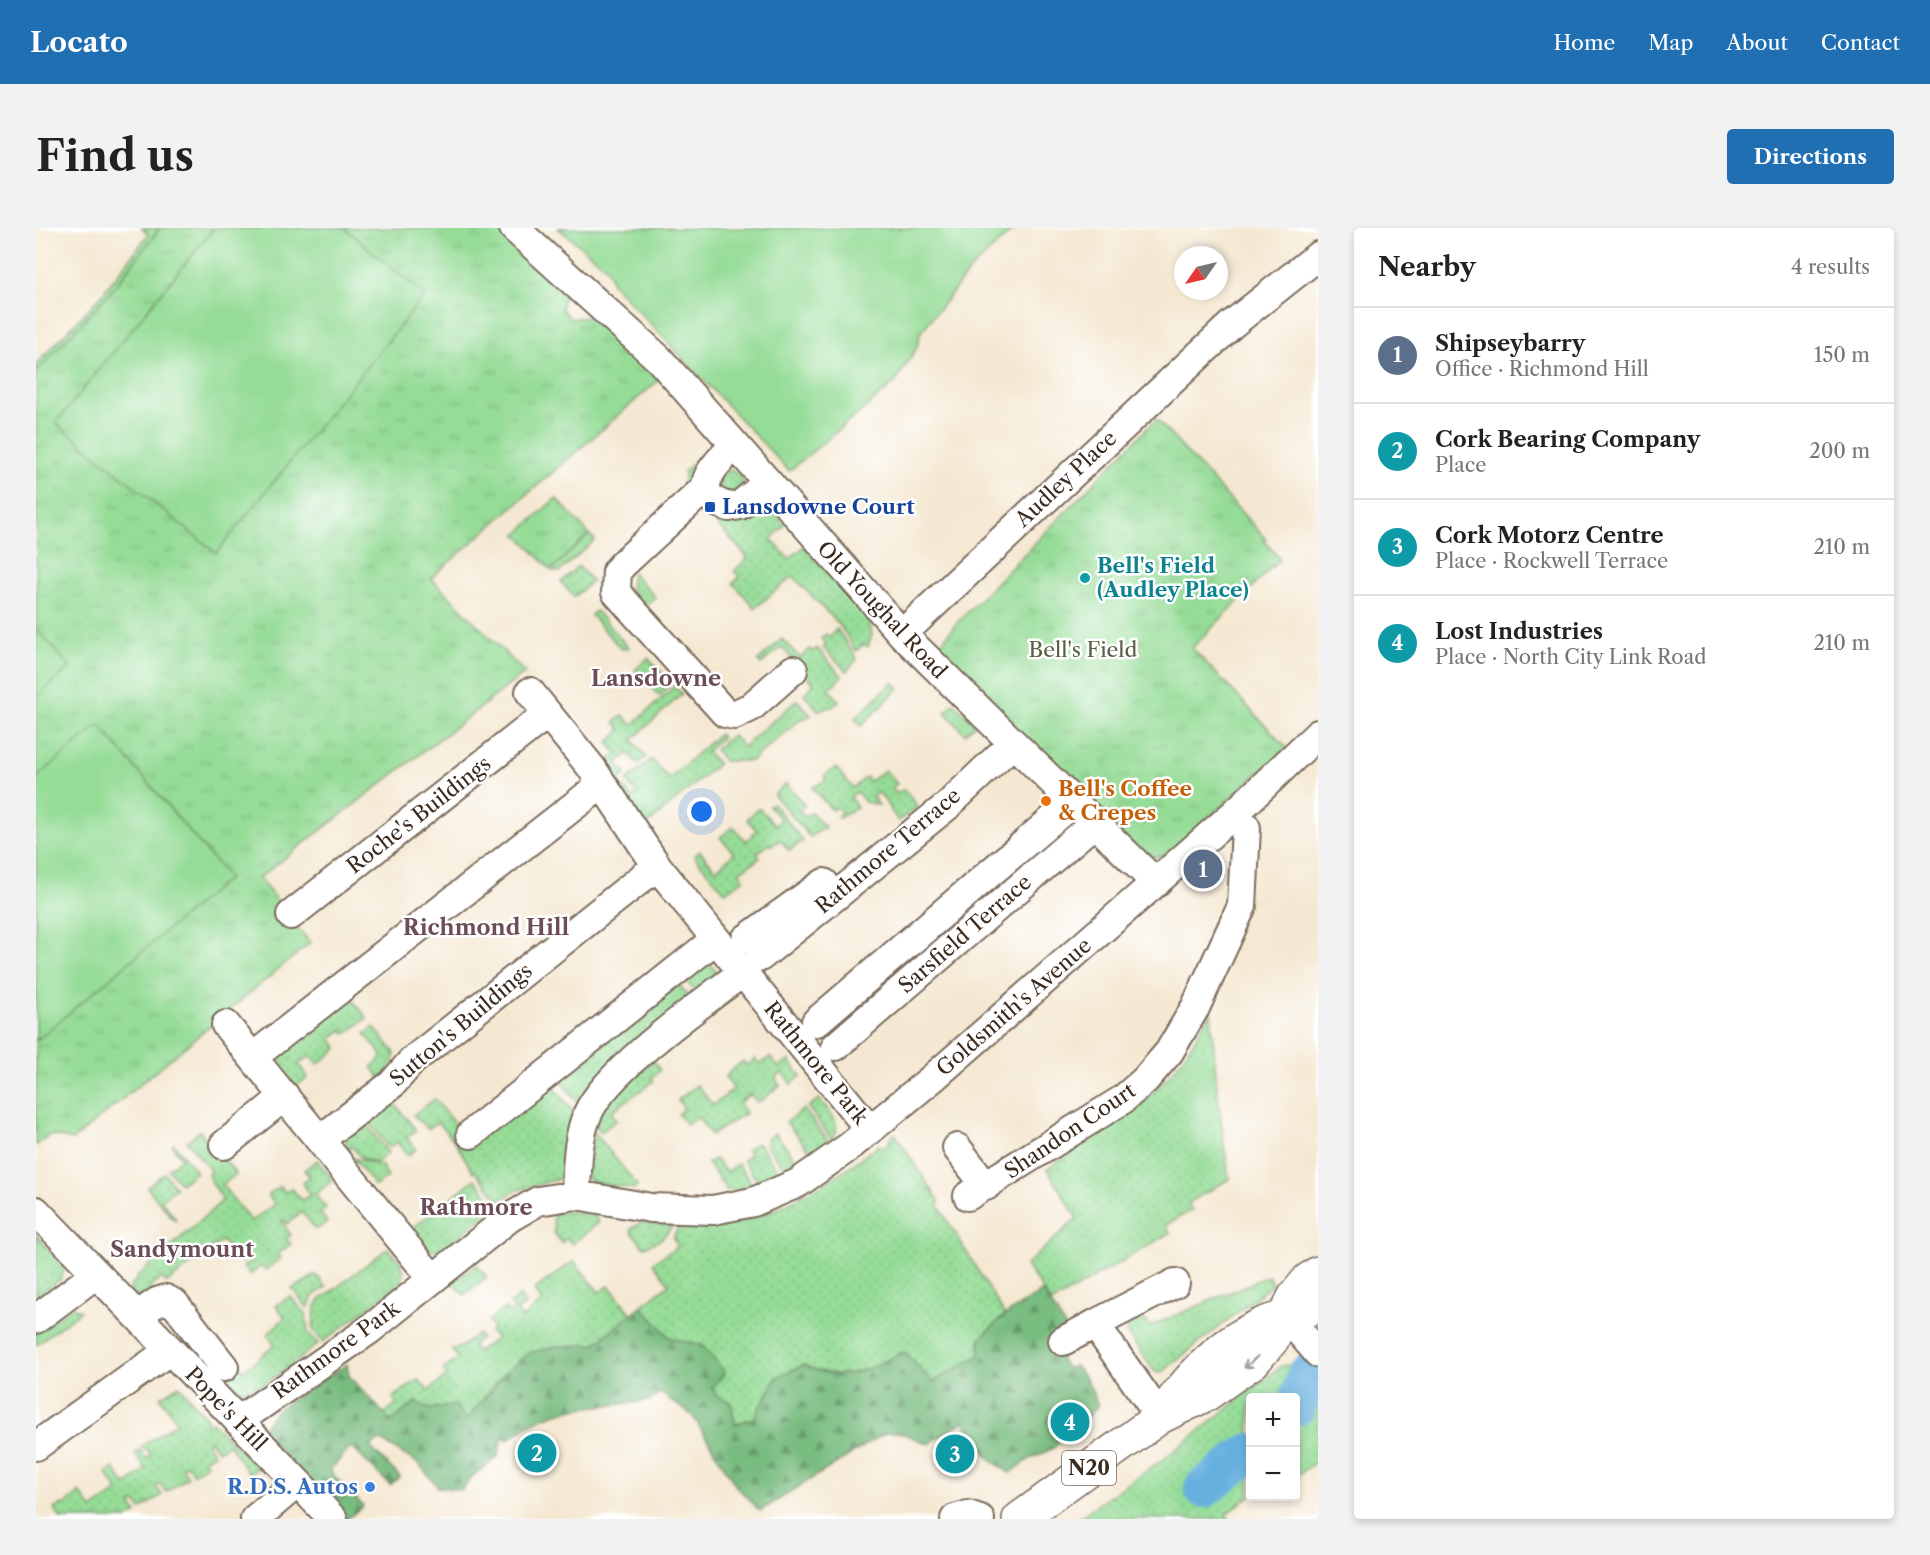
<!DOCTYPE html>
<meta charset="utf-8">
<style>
:root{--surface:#fff;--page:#f2f2f2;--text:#222;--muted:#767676;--line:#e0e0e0;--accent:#1f6fb2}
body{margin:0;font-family:"Libre Caslon Text",serif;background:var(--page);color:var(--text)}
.controls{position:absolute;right:18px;bottom:18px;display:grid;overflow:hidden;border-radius:6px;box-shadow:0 3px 9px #0003}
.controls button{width:54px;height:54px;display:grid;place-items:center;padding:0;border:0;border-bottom:2px solid var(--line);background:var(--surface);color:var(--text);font:30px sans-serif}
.compass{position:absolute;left:1138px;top:18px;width:54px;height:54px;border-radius:50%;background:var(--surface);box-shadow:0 3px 9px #0003;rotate:236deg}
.you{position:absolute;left:666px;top:584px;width:21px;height:21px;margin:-15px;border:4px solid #fff;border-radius:50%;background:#1a73e8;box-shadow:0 0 0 9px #1a73e833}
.badge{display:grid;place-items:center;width:39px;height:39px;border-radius:50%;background:var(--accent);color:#fff;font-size:20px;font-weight:700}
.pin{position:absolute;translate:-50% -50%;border:3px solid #fff;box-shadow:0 2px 6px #0006}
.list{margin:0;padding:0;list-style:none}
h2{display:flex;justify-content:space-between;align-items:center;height:78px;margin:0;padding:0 24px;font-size:26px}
h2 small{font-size:20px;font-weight:400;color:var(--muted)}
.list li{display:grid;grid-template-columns:39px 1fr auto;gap:18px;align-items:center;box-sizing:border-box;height:96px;padding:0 24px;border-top:2px solid var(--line)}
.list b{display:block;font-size:22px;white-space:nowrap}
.list p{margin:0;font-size:20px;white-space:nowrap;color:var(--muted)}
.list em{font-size:20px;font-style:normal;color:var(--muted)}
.map{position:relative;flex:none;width:1282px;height:1291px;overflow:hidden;border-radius:6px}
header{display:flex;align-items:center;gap:36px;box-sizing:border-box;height:84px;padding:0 30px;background:var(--accent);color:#fff}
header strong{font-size:28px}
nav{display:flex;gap:33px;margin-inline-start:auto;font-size:21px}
.intro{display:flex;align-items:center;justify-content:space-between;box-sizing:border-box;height:144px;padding:0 36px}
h1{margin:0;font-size:42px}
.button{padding:15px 27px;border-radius:6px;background:var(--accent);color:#fff;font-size:21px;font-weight:700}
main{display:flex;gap:36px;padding:0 36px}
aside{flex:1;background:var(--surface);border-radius:6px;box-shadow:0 3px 9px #0003}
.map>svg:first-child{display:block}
.grass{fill:url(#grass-dots);stroke:#68835a;stroke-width:1.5}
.forest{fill:url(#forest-firs);stroke:#5a734e;stroke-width:1.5}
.park{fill:url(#park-tufts);stroke:#68835a;stroke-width:1.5}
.pitch{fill:#95dc96;stroke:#68835a;stroke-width:1.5}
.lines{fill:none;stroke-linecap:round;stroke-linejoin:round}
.river{stroke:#66b0df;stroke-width:40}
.minor-casing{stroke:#7c6c5d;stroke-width:32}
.highway-casing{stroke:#7c6c5d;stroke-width:36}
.minor{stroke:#fff;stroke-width:28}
.highway{stroke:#fff;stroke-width:33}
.oneway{stroke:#a79f9a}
.transit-dot{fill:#1a4fb4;stroke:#fff;stroke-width:2}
.culture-dot{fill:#0f9aa8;stroke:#fff;stroke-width:2}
.food-dot{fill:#e8710a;stroke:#fff;stroke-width:2}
.shop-dot{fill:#3f7fe0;stroke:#fff;stroke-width:2}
.labels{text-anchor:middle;stroke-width:5;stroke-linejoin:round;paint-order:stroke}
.shield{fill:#fff;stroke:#766a62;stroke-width:1.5}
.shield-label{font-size:20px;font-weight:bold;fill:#3b2a1e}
.street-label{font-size:21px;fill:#3b2a1e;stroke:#fff}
.transit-label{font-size:21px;font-weight:bold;fill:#164399;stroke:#fff;text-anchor:start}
.culture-label{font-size:21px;font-weight:bold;fill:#0d838f;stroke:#fff;text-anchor:start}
.park-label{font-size:21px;fill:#565f42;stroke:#fff}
.food-label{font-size:21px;font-weight:bold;fill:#c56008;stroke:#fff;text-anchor:start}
.shop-label{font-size:21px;font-weight:bold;fill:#366cbe;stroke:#fff;text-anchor:end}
.neighbourhood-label{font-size:22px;font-weight:bold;fill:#6d4e56;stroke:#fff}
</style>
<header>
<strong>Locato</strong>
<nav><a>Home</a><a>Map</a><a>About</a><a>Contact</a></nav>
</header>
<div class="intro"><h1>Find us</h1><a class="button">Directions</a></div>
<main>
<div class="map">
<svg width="1282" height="1291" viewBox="0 0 1282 1291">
<defs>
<pattern id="grass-dots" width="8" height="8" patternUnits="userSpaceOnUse" patternTransform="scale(1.5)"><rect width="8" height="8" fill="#95dc96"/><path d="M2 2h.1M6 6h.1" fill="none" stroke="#81bd81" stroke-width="1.8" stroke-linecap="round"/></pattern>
<pattern id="forest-firs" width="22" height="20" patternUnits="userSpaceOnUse" patternTransform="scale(1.5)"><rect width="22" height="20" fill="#78bc7f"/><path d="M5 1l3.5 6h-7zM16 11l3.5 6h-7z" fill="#649967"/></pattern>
<pattern id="park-tufts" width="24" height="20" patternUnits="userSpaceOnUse" patternTransform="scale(1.5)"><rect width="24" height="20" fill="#95dc96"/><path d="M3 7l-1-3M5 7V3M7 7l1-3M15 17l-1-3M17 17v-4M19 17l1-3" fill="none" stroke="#81bd81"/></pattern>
</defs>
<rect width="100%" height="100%" fill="#fff"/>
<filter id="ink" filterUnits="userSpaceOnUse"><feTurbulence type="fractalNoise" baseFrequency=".0167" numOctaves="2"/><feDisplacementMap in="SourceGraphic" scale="12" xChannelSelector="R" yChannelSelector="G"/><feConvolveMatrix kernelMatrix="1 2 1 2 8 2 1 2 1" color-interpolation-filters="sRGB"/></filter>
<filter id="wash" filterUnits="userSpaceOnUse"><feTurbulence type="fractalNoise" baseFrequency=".008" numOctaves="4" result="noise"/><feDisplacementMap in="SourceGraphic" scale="24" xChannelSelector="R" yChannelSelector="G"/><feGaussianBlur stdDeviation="1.35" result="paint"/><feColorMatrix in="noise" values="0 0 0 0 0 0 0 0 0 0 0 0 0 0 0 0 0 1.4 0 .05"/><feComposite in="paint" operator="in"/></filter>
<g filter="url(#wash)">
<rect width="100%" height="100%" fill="#f5e8d2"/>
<!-- grass -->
<path class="grass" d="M106,0H124L73,66L0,144V136L64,69L112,7Z
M663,229L664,237L653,262L648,257V244Z
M695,242L706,248L707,261L688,268L682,252L690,243Z
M728,274L749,297L735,311L753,331L768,318L833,390L836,407L832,419L828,416L820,423L805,399L757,348L719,380L697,355L704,349L698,343L712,330L676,290L679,287C699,303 712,288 728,274Z
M553,306L559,312L523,344L515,342Z
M542,338L556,353L538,369L525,354Z
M596,344L619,369L607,380L594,359Z
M560,383L593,420L585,421L555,387Z
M801,401L821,431L811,443L787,420L790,417L785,410L790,406L793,409Z
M746,411L764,430L774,421L777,424L781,420L806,448L793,461L803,473L796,479L782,482L768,466L778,456L746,419L725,436L722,433Z
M612,430L636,455L623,468L599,442Z
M857,454L863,460L825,498L819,490Z
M639,458L646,466L596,512L610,529L602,536L592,525L581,535L590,546L582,553L597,570L601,566L591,553L615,531L633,551L683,506L686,509L671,523L682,536L610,598L567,538L581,525L572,515L585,502L579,494L587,487L596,497Z
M761,472L775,487L764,492L715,533H688L679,522L696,507L707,519Z
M918,475L939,496L929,506L909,484Z
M800,540L817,560L830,549L834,553L849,542L861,556L856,560L861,566L866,562L870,563L882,579L862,593L843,564L836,569L843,577L829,574L821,564L814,569L821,579L803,590L801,588L806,584L800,579L796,582L776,560L790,552L788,548Z
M750,556L769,577L763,582L769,589L775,584L789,599L774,609L738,567Z
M737,575L767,613L753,622L744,612L737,617H732L721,625L724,630L703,644L708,651L689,664L658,628L664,623L680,642L698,625L684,609L697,599L710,613L721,603L711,591L723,580L739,597L745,592L733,578Z
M911,692L920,701L790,814L783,803Z
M669,728L680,744L681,752L663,768L645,747Z
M639,752L657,773L542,875L520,847Z
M313,767L331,790L310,806L306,802L295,811L302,820L281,837L274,828L263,836L272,849L259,859L244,838L246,823Z
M1175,783L1181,862L1193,951L1152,975L1156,982L1130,997L1134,1005L1015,1075L990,1037L1041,990L1011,941C1052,913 1098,887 1132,849C1149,830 1163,805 1175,783Z
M338,799L359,825L356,838L345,851L336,839L347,828L329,806Z
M734,829L743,840L753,832L765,848L755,856L746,845L739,850L744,857L722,875L714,866L703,875L710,885L675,907L662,889L651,897L642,886L648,881L642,872L661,857L677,877L698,861L689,849L694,845L693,844L707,833L711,838L719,830L724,836Z
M617,832L624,842L615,850L618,853L575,884L581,892L565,904L559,896L568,879Z
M513,853L539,886L530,946L523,951L479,963L464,973L439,943L437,944L419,914L402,894L392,901L377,887L399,871L434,916Z
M353,869L380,902L371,910L380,921L372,928L361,914L353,920L333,894L338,890L334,884Z
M783,871C793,883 808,896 796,912L772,879Z
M768,881L793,914L778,928L750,894Z
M319,895L324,902L331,897L352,925L340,935L326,930L315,918L312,924L309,909Z
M164,903L172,914L175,913L200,946L186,957L215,993L239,976L232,967L244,958L249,964L255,960L266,972L274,966L266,955L274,949L268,942L281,932L297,952L279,967L290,980L284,985L291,994L280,1002L266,984L251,996L247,992L245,993L255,1007L250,1011L255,1016L242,1026L245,1030L229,1042L225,1038L214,1047L207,1039L215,1033L212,1029L204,1034L186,1013L131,1055L126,1050L114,1059L119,1066L107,1075L93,1061L105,1045L187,972L172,948L174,942L151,913Z
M558,904L602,958L598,961L557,954L551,950Z
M739,905L765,938L753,946L730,916V912Z
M859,906L904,974L902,977L969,1087L944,1110V1127L897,1155L868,1125C829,1141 809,1157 767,1137L741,1149L718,1190L699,1196L676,1160L689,1144L666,1117L634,1110L605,1078L633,1056L617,1035L642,1018L637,1010L642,999C712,1009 790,957 843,917L845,920L855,913L853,910Z
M720,915L724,917L747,949L724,957L707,932L714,927L711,922Z
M138,916L160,944L145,956L132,941L146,930L136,918Z
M317,930L345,937L352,949L339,958Z
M679,931L690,944L702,936L718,959L692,963L671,935Z
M128,945L140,960L125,972L140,991L138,992L111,959Z
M439,951L461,978L405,1022C390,1026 382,1012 374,1002Z
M534,984L559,988L563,994L536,1016L531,1010L526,1015L518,1005L517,985Z
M605,994L637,998L624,1012L608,1019L596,1005L595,1001Z
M0,1006L28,1041L25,1051L0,1068Z
M352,1020C363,1031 373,1041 364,1056L287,1114L277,1102L279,1080L283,1073Z
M538,1033L563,1064L573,1058L596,1086L558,1117L522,1118L470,1144L430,1192L419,1177L355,1193L347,1186L361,1176L357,1169L383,1152L392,1163L411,1148L407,1142L422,1130L415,1121L425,1119L442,1106L445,1110L436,1117L441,1124L460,1111L454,1103L457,1100L452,1093L469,1080L474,1085L478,1082L474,1075L484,1068L490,1076L481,1083L486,1090L504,1076L506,1074L498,1062Z
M440,1036L451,1049L428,1067L417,1054Z
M280,1047L290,1059L277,1068L272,1080L256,1061Z
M1232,1048L1237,1056L1125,1145L1119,1144L1091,1105V1099L1108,1091L1115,1098Z
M254,1068L270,1086L272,1105L282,1116C256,1135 215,1180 181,1154C173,1147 166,1137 159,1129V1120L187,1152L205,1138L208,1142L239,1117L231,1107L249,1089L240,1078Z
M36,1079L45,1083L0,1117V1104Z
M1269,1134L1282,1146V1232L1260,1248V1170H1214V1268L1190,1286L1193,1291H1041L1129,1230L1245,1138Z
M143,1157L172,1192L169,1195L171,1197L176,1194L222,1240L213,1246L193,1216L182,1223L174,1212L171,1215L178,1226L168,1232L171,1236L157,1246L151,1236L146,1239L152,1249L130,1264L124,1256L120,1259L126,1267L105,1281L100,1274L95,1276L101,1285L91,1291H25L18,1281L26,1276L28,1278L44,1264L56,1281L82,1263L70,1245L78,1240L89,1257L110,1242L99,1226L104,1222L110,1231L115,1227L111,1221L109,1222L105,1219L141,1194L124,1169Z"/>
<!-- forest -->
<path class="forest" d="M1007,1063L1030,1100L1020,1122L1030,1140L1039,1138L1051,1152L1062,1177L1051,1190L1044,1192L1039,1187L1029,1195L1031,1203L1018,1220L994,1231L974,1245L953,1231L928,1193L893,1216L863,1204L849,1205L724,1283L700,1258L657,1188L624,1165L615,1172C558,1182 520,1172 472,1212L466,1209L462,1229L439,1246L425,1262L402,1259L382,1235L344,1212L334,1219L364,1249L354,1257L315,1219L294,1242C304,1257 315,1265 327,1278L311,1291L229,1207L228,1198L240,1182L311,1136L313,1148L355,1193L380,1174L394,1181L419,1177L430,1192L470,1144L493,1125L522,1118L558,1117L605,1078L634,1110L666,1117L689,1144L676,1160L681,1168L695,1174L699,1196L718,1190L741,1149L768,1137C809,1157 830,1141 868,1124L897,1154L944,1127V1110L969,1087Z"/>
<!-- park -->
<path class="park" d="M124,0H466L529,60L526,81L535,91L559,88L623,152L395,350L489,445L223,650L274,715L37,912L15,907L0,917V144L73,66Z
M1120,191L1230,311L1228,313L1244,331L1156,420L1251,520L1130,627L1118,629L1103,624L904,430L902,420L918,398Z
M520,270L553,306L515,342L481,306Z"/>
<!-- pitch -->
<path class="pitch" d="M178,0H308L389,67L180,325L20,195Z
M522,0H979L934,42L884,105L881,119L859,155L753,243L576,55L571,40Z
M0,400L34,439L0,469Z
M63,497L193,650L0,813V550Z"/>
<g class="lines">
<!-- river -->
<path class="river" d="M1260,1178L1272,1146
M1168,1260L1214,1225"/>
</g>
</g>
<g filter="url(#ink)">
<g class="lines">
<defs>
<path id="minor" d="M478,0L623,131L866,406L1120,655
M699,218C678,236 649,266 693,279L704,277L731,255
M670,259L587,336L581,343L580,364L689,485L698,487L715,479L757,442
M866,406L1195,97L1282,28
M494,464L555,539L621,638L834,902
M255,687L511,486
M710,711L788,655
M724,729L911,578L977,515
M780,794L1037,574
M190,797L397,1051
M800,818L1058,595
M217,829L566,556
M435,906L680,711
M285,911L356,856L376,833L621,638
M188,917L249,868
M921,920L950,958
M540,967C541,941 541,909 552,885C571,842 667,775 707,744
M932,968L1086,872L1109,852L1133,824L1159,780L1206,678L1210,600L1200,584
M0,983L297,1291
M102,1087L121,1074L130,1071L139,1076L188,1139
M1250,1088L1282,1125
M0,1091L60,1046
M1027,1113L1059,1096
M1124,1189L1059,1096L1139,1055
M202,1193L333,1102L473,990L502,973L540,967L615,980L677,982L717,974L762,955L813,919L898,849L1200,584L1282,506
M0,1218L134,1122
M219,1291L261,1255
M919,1291L932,1287L944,1291"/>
<path id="highway" d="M1131,1180C1155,1147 1187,1114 1225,1097C1243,1089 1264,1087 1282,1077
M983,1291L1124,1189L1171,1166L1217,1134L1236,1112L1259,1068L1272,1052L1282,1045"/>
</defs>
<!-- minor casing -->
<use href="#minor" class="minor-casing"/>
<!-- highway casing -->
<use href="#highway" class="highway-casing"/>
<!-- minor -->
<use href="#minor" class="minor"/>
<!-- highway -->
<use href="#highway" class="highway"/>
</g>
<!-- one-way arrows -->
<defs><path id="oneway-shaft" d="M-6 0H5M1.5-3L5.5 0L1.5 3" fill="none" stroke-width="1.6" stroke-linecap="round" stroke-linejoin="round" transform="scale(1.5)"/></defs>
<use class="oneway" href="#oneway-shaft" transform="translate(1215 1134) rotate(139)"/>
</g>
<!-- markers -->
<rect class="transit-dot" x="668" y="273" width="12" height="12" rx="3"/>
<circle class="culture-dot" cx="1049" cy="350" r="6"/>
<circle class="food-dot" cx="1010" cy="573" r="6"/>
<circle class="shop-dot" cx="334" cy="1259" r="6"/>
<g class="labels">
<!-- shield labels -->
<rect class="shield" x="1026" y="1223" width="54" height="34" rx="4.5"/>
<g class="shield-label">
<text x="1053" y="1247">N20</text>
</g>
<!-- street labels -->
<g class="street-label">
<text transform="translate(1030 251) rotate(-43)" y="7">Audley Place</text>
<text transform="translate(846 382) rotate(47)" y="7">Old Youghal Road</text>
<text transform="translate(383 587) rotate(-38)" y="7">Roche's Buildings</text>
<text transform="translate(852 623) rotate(-40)" y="7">Rathmore Terrace</text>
<text transform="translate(929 706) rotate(-41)" y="7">Sarsfield Terrace</text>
<text transform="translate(978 779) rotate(-41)" y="7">Goldsmith's Avenue</text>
<text transform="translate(425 797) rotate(-40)" y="7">Sutton's Buildings</text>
<text transform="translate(780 835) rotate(51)" y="7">Rathmore Park</text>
<text transform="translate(1034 903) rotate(-34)" y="7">Shandon Court</text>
<text transform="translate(300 1122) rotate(-36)" y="7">Rathmore Park</text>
<text transform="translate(190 1181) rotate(46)" y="7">Pope's Hill</text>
</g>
<!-- transit labels -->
<g class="transit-label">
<text x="686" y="286">Lansdowne Court</text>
</g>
<!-- culture labels -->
<g class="culture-label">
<text x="1061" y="345">Bell's Field<tspan x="1061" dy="24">(Audley Place)</tspan></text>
</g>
<!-- park labels -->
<g class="park-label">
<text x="1047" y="429">Bell's Field</text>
</g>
<!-- food labels -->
<g class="food-label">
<text x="1022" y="568">Bell's Coffee<tspan x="1022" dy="24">&amp; Crepes</tspan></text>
</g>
<!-- shop labels -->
<g class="shop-label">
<text x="322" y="1266">R.D.S. Autos</text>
</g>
<!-- neighbourhood labels -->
<g class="neighbourhood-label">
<text x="620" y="458">Lansdowne</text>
<text x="450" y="707">Richmond Hill</text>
<text x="440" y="987">Rathmore</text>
<text x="146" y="1029">Sandymount</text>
</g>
</g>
</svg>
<div class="controls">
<button>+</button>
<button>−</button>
</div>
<svg class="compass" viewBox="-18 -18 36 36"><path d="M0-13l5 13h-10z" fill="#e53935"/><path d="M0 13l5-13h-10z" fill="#767676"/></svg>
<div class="you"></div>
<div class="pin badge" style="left:1167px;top:641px;background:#5c6f8a">1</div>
<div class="pin badge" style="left:501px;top:1225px;background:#0f9aa8">2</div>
<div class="pin badge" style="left:919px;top:1226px;background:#0f9aa8">3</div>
<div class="pin badge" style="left:1034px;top:1194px;background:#0f9aa8">4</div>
</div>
<aside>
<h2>Nearby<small>4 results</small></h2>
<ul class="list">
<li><span class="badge" style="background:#5c6f8a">1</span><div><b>Shipseybarry</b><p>Office · Richmond Hill</p></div><em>150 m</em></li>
<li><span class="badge" style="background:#0f9aa8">2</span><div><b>Cork Bearing Company</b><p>Place</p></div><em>200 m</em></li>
<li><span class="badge" style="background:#0f9aa8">3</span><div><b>Cork Motorz Centre</b><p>Place · Rockwell Terrace</p></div><em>210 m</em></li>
<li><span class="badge" style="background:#0f9aa8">4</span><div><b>Lost Industries</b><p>Place · North City Link Road</p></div><em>210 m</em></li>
</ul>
</aside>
</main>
